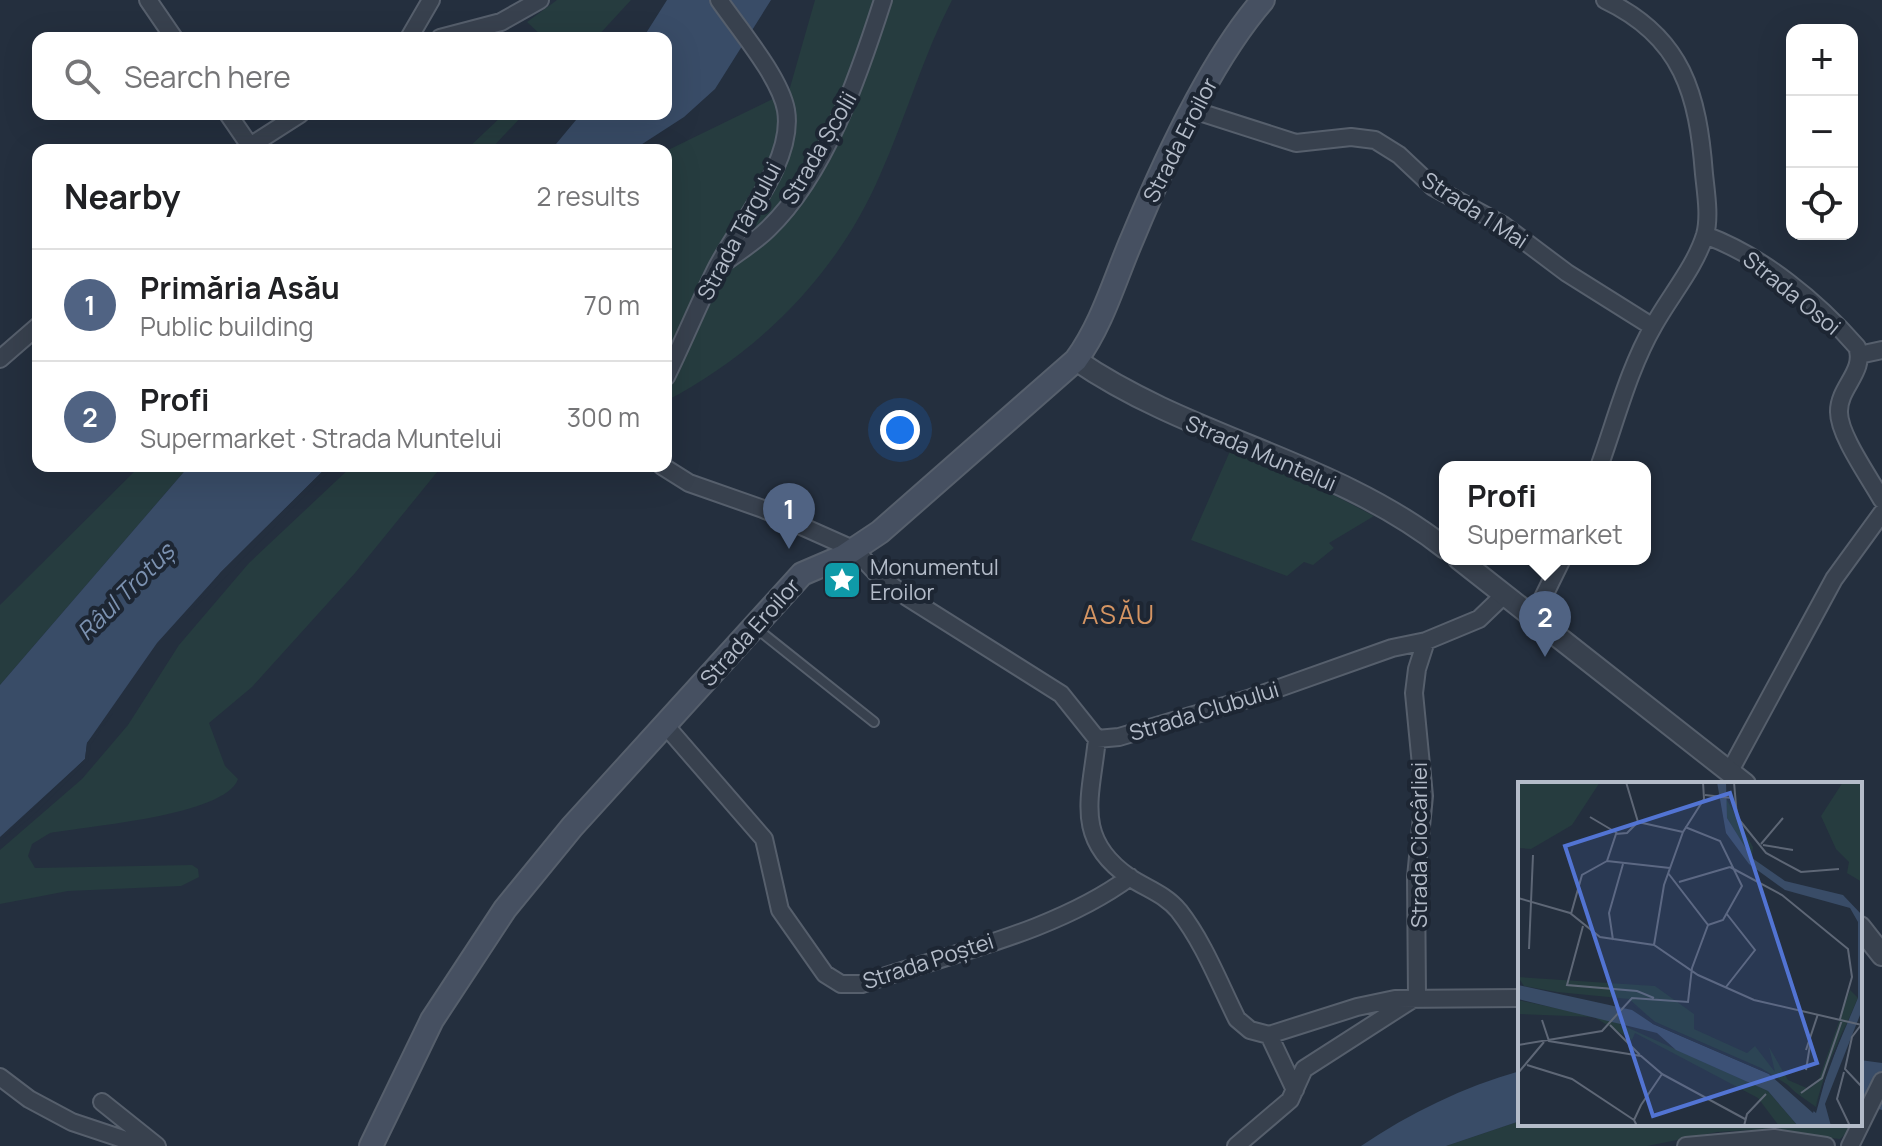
<!DOCTYPE html>
<meta charset="utf-8">
<style>
:root{--surface:#fff;--page:#f2f2f2;--text:#202124;--muted:#757577;--line:#e0e0e0;--accent:#506383}
body{margin:0;font-family:Manrope,sans-serif;background:var(--page);color:var(--text)}
.controls{position:absolute;right:24px;top:24px;display:grid;overflow:hidden;border-radius:16px;box-shadow:0 8px 32px #0002}
.controls button{width:72px;height:72px;display:grid;place-items:center;padding:0;border:0;border-bottom:2px solid var(--line);background:var(--surface);color:var(--text);font:40px sans-serif}
.you{position:absolute;left:900px;top:430px;width:28px;height:28px;margin:-20px;border:6px solid #fff;border-radius:50%;background:#1a73e8;box-shadow:0 0 0 12px #1a73e833}
.badge{display:grid;place-items:center;width:52px;height:52px;border-radius:50%;background:var(--accent);color:#fff;font-size:26px;font-weight:700}
.pin{position:absolute;translate:-50% -66px;filter:drop-shadow(0 2px 4px #0008)}
.pin::after{content:'';position:absolute;top:42px;width:28px;height:24px;background:inherit;clip-path:polygon(0 0,100% 0,50% 100%)}
.popup{position:absolute;left:1439px;top:461px;width:212px;height:104px;box-sizing:border-box;display:grid;place-content:center;border-radius:16px;background:var(--surface);filter:drop-shadow(0 2px 6px #0005);font-size:26px;white-space:nowrap;color:var(--muted)}
.popup b{font-size:30px;color:var(--text)}
.popup::after{content:'';position:absolute;left:50%;top:100%;margin-left:-16px;border:16px solid transparent;border-top-color:var(--surface)}
.list{margin:0;padding:0;list-style:none}
h2{display:flex;justify-content:space-between;align-items:center;height:104px;margin:0;padding:0 32px;font-size:34px}
h2 small{font-size:26px;font-weight:400;color:var(--muted)}
.list li{display:grid;grid-template-columns:52px 1fr auto;gap:24px;align-items:center;box-sizing:border-box;height:112px;padding:0 32px;border-top:2px solid var(--line)}
.list b{display:block;font-size:30px;white-space:nowrap}
.list p{margin:0;font-size:26px;white-space:nowrap;color:var(--muted)}
.list em{font-size:26px;font-style:normal;color:var(--muted)}
.icon{flex:none;width:44px;height:44px;fill:none;stroke:currentColor;stroke-width:2;stroke-linecap:round;stroke-linejoin:round}
.map{position:relative;flex:none;width:1882px;height:1146px;overflow:hidden}
.search{position:absolute;background:var(--surface);box-shadow:0 8px 32px #0002;left:32px;top:32px;width:640px;height:88px;display:flex;align-items:center;gap:20px;box-sizing:border-box;padding:0 28px;border-radius:16px;color:var(--muted);font-size:30px}
.panel{position:absolute;background:var(--surface);box-shadow:0 8px 32px #0002;left:32px;top:144px;width:640px;height:328px;border-radius:16px}
.map>svg:first-child{display:block}
.green{fill:#263c3f}
.water{fill:#394c67}
.pier{fill:#242f3e}
.lines{fill:none;stroke-linecap:round;stroke-linejoin:round}
.service-casing{stroke:#565f6c;stroke-width:12}
.minor-casing{stroke:#565f6c;stroke-width:20}
.tertiary-casing{stroke:#565f6c;stroke-width:24}
.secondary-casing{stroke:#565f6c;stroke-width:26}
.service{stroke:#38414e;stroke-width:8}
.minor{stroke:#38414e;stroke-width:16}
.tertiary{stroke:#38414e;stroke-width:20}
.secondary{stroke:#465061;stroke-width:22}
.labels{text-anchor:middle;stroke-width:8;stroke-linejoin:round;paint-order:stroke}
.street-label{font-size:22px;fill:#b4bcc9;stroke:#1d2633}
.poi-label{font-size:22px;fill:#b4bcc9;stroke:#1d2633;text-anchor:start}
.water-label{font-size:24px;font-style:italic;fill:#7c92b1;stroke:#1d2633}
.quarter-label{font-size:26px;letter-spacing:2px;fill:#d59563;stroke:#1d2633}
.inset-road{fill:none;stroke:#5e6776;stroke-width:2}
.view{fill:#5274d3;fill-opacity:0.15;stroke:#5274d3;stroke-width:4}
.inset-edge{fill:none;stroke:#b4bcc9;stroke-width:4}
</style>
<div class="map">
<svg width="1882" height="1146" viewBox="0 0 1882 1146">
<rect width="100%" height="100%" fill="#242f3e"/>
<!-- green -->
<path class="green" d="M557,0H631L596,38H544L527,22Z
M815,0H952C923,56 906,117 880,175C838,273 760,352 666,401V151L789,91Z
M504,114H524L490,150H466Z
M1231,449L1253,453L1374,516L1329,543L1334,548L1313,565L1304,562L1287,576L1191,540Z
M140,466H189L0,685V605Z
M352,466H442L355,573L252,687L209,723L225,766L238,779C225,816 87,826 50,833L32,844L28,856L35,868L192,865L198,869L199,877L181,886L68,891L0,904V850L82,779L128,725L179,645L249,563Z
M1520,1121V1124H1856L1840,1139L1750,1130L1717,1132L1647,1146H1446Z"/>
<!-- water -->
<path class="water" d="M667,0H771L715,89L684,117L633,150H551L581,114H666V38H643Z
M189,466H328L221,572L157,643L87,743L85,759L0,837V685Z
M1860,1060L1882,1063V1110L1860,1104Z
M1520,1071V1121L1446,1146H1361C1410,1113 1463,1087 1520,1071Z"/>
<!-- pier -->
<path class="pier" d="M328,466L331,469L186,617L221,572Z
M113,713L91,744L88,761L30,818L0,841L85,759L87,743Z"/>
<g class="lines">
<defs>
<path id="service" d="M756,628L874,722"/>
<path id="minor" d="M148,0L174,38
M409,38L431,0
M440,38L501,22L540,0
M1193,110L1296,143L1351,137L1375,140L1399,155L1433,187L1503,225L1567,273L1653,327
M228,114L250,146L300,114
M1705,235C1762,256 1817,301 1857,347C1866,371 1839,387 1839,411C1838,434 1870,478 1882,500
M724,263C738,252 755,242 768,229C826,173 859,75 883,0
M1859,355L1882,350
M0,359L38,326
M666,377C683,342 698,306 715,271C737,226 795,163 786,110C780,77 739,29 719,0
M662,466L689,483L763,509L855,550L880,577L907,597L1061,694L1097,739L1119,737L1251,698L1392,648L1426,641L1479,619L1504,595
M1599,467C1616,420 1629,368 1654,325C1670,296 1695,267 1705,235C1710,217 1706,193 1704,174C1698,95 1683,37 1605,0
M1534,616L1562,559
M666,726L764,839L780,910L825,974L841,984H862C948,954 1056,932 1130,877
M1097,739C1091,797 1073,838 1129,877C1147,889 1165,894 1179,911C1204,943 1219,983 1237,1019L1250,1030L1269,1035L1357,1007L1395,999L1520,998
M1731,769L1834,579L1882,513
M1417,996L1416,877L1424,796L1414,693L1417,669L1426,641
M1269,1035L1295,1090
M0,1077L29,1099L72,1122L144,1146
M102,1102L157,1146
M1236,1146L1290,1100L1304,1069L1416,997
M1686,1146L1774,1138L1826,1146
M1850,1146L1882,1081"/>
<path id="tertiary" d="M1076,360C1191,439 1335,461 1445,548
M1459,559L1745,784
M1860,927L1882,955"/>
<path id="secondary" d="M371,1146L432,1020L505,909L572,827L802,574L844,556L880,532L1076,360C1103,323 1115,278 1133,237C1164,162 1210,61 1263,0"/>
</defs>
<!-- service casing -->
<use href="#service" class="service-casing"/>
<!-- minor casing -->
<use href="#minor" class="minor-casing"/>
<!-- tertiary casing -->
<use href="#tertiary" class="tertiary-casing"/>
<!-- secondary casing -->
<use href="#secondary" class="secondary-casing"/>
<!-- service -->
<use href="#service" class="service"/>
<!-- minor -->
<use href="#minor" class="minor"/>
<!-- tertiary -->
<use href="#tertiary" class="tertiary"/>
<!-- secondary -->
<use href="#secondary" class="secondary"/>
</g>
<!-- icons -->
<defs>
<symbol id="sight-square" viewBox="-11 -11 22 22"><rect x="-9" y="-9" width="18" height="18" rx="4" fill="#0f9aa8" stroke="#1d2633"/><path d="M0-6L1.8-2.2L6-1.7L2.9 1.2L3.7 5.4L0 3.3L-3.7 5.4L-2.9 1.2L-6-1.7L-1.8-2.2Z" fill="#fff"/></symbol>
</defs>
<g fill-rule="evenodd">
<use href="#sight-square" x="820" y="558" width="44" height="44"/>
</g>
<g class="labels">
<!-- street labels -->
<g class="street-label">
<text transform="translate(1180 140) rotate(-63)" y="8">Strada Eroilor</text>
<text transform="translate(819 148) rotate(-60)" y="8">Strada Școlii</text>
<text transform="translate(1475 210) rotate(33)" y="8">Strada 1 Mai</text>
<text transform="translate(739 231) rotate(-62)" y="8">Strada Târgului</text>
<text transform="translate(1792 293) rotate(39)" y="8">Strada Osoi</text>
<text transform="translate(1261 453) rotate(23)" y="8">Strada Muntelui</text>
<text transform="translate(750 632) rotate(-48)" y="8">Strada Eroilor</text>
<text transform="translate(1204 711) rotate(-17)" y="8">Strada Clubului</text>
<text transform="translate(1419 845) rotate(-90)" y="8">Strada Ciocârliei</text>
<text transform="translate(928 961) rotate(-18)" y="8">Strada Poștei</text>
</g>
<!-- poi labels -->
<g class="poi-label">
<text x="870" y="575">Monumentul<tspan x="870" dy="25">Eroilor</tspan></text>
</g>
<!-- water labels -->
<g class="water-label">
<text transform="translate(126 592) rotate(-45)" y="8">Râul Trotuș</text>
</g>
<!-- quarter labels -->
<g class="quarter-label">
<text x="1119" y="624">ASĂU</text>
</g>
</g>
<!-- overview -->
<g transform="translate(1518 782)">
<rect width="344" height="344" fill="#242f3e"/>
<path d="M0,0H82L54,43L13,67L0,66ZM325,0H344V100L329,91L331,80L318,67L303,34ZM208,16L235,65L234,76L209,36ZM0,195L137,204L176,232V247L229,271L237,264L257,290L251,265L270,298L291,307L300,300L332,208L340,216L309,286L298,325L243,286L137,240L111,217L39,210L6,204ZM0,218L93,238L250,309L280,344H261L240,316L117,251L114,258L76,235L0,232Z" fill="#263c3f"/>
<path d="M199,0H208L209,36L234,76L267,99L325,113L344,133V228L307,322L313,344H280L250,309L158,268L139,251L0,217V203L114,228L135,242L251,292L298,331L310,287L340,216V140L332,126L267,108L231,82L208,51Z" fill="#394c67"/>
<path d="M114,223L137,240L248,289L270,303L296,329L309,286L328,241L295,331L251,292L135,242Z" fill="#242f3e"/>
<path class="inset-road" d="M108,0L120,40M216,0L219,35L248,71L283,90L321,87M187,13L214,16M72,35L99,51M120,40L165,50M167,45L202,59L224,104L205,138L190,143M243,62L265,36M245,63L275,68M89,79L152,86M89,79L98,52L109,51L120,40M212,85L264,113L330,167L334,195L322,237M161,100L212,85M0,116L52,131L82,155L136,163L180,193L236,218L344,243M53,132L64,93L89,79M65,144L49,203L119,209L136,216M95,158L91,131L105,82M136,163L146,103L165,50L186,17L185,0M11,167L15,73M208,205L237,168L208,131M24,238L31,259L123,274L144,292L123,323L116,338L119,344M92,243L122,273M343,243L334,255L327,287L344,305M0,263L84,249L114,216L170,220L174,186L190,143L150,91M288,268L300,232M9,283L54,297L116,338M288,288L292,263M326,290L319,317L332,344M0,291L26,260M144,292L227,337M283,311L304,296L324,238M226,344L229,332L248,312"/>
<path class="view" d="M212,11L299,281L135,334L47,64Z"/>
<rect width="344" height="344" class="inset-edge"/>
</g>
</svg>
<div class="controls">
<button>+</button>
<button>−</button>
<button><svg class="icon" aria-label="locate" viewBox="0 0 24 24"><circle cx="12" cy="12" r="6"/><path d="M12 2v4M12 18v4M2 12h4M18 12h4"/></svg></button>
</div>
<div class="you"></div>
<div class="pin badge" style="left:789px;top:549px">1</div>
<div class="pin badge" style="left:1545px;top:657px">2</div>
<div class="popup"><b>Profi</b>Supermarket</div>
<div class="search"><svg class="icon" aria-label="search" viewBox="0 0 24 24"><circle cx="10" cy="10" r="6"/><path d="M15 15l6 6"/></svg>Search here</div>
<section class="panel">
<h2>Nearby<small>2 results</small></h2>
<ul class="list">
<li><span class="badge">1</span><div><b>Primăria Asău</b><p>Public building</p></div><em>70 m</em></li>
<li><span class="badge">2</span><div><b>Profi</b><p>Supermarket · Strada Muntelui</p></div><em>300 m</em></li>
</ul>
</section>
</div>
